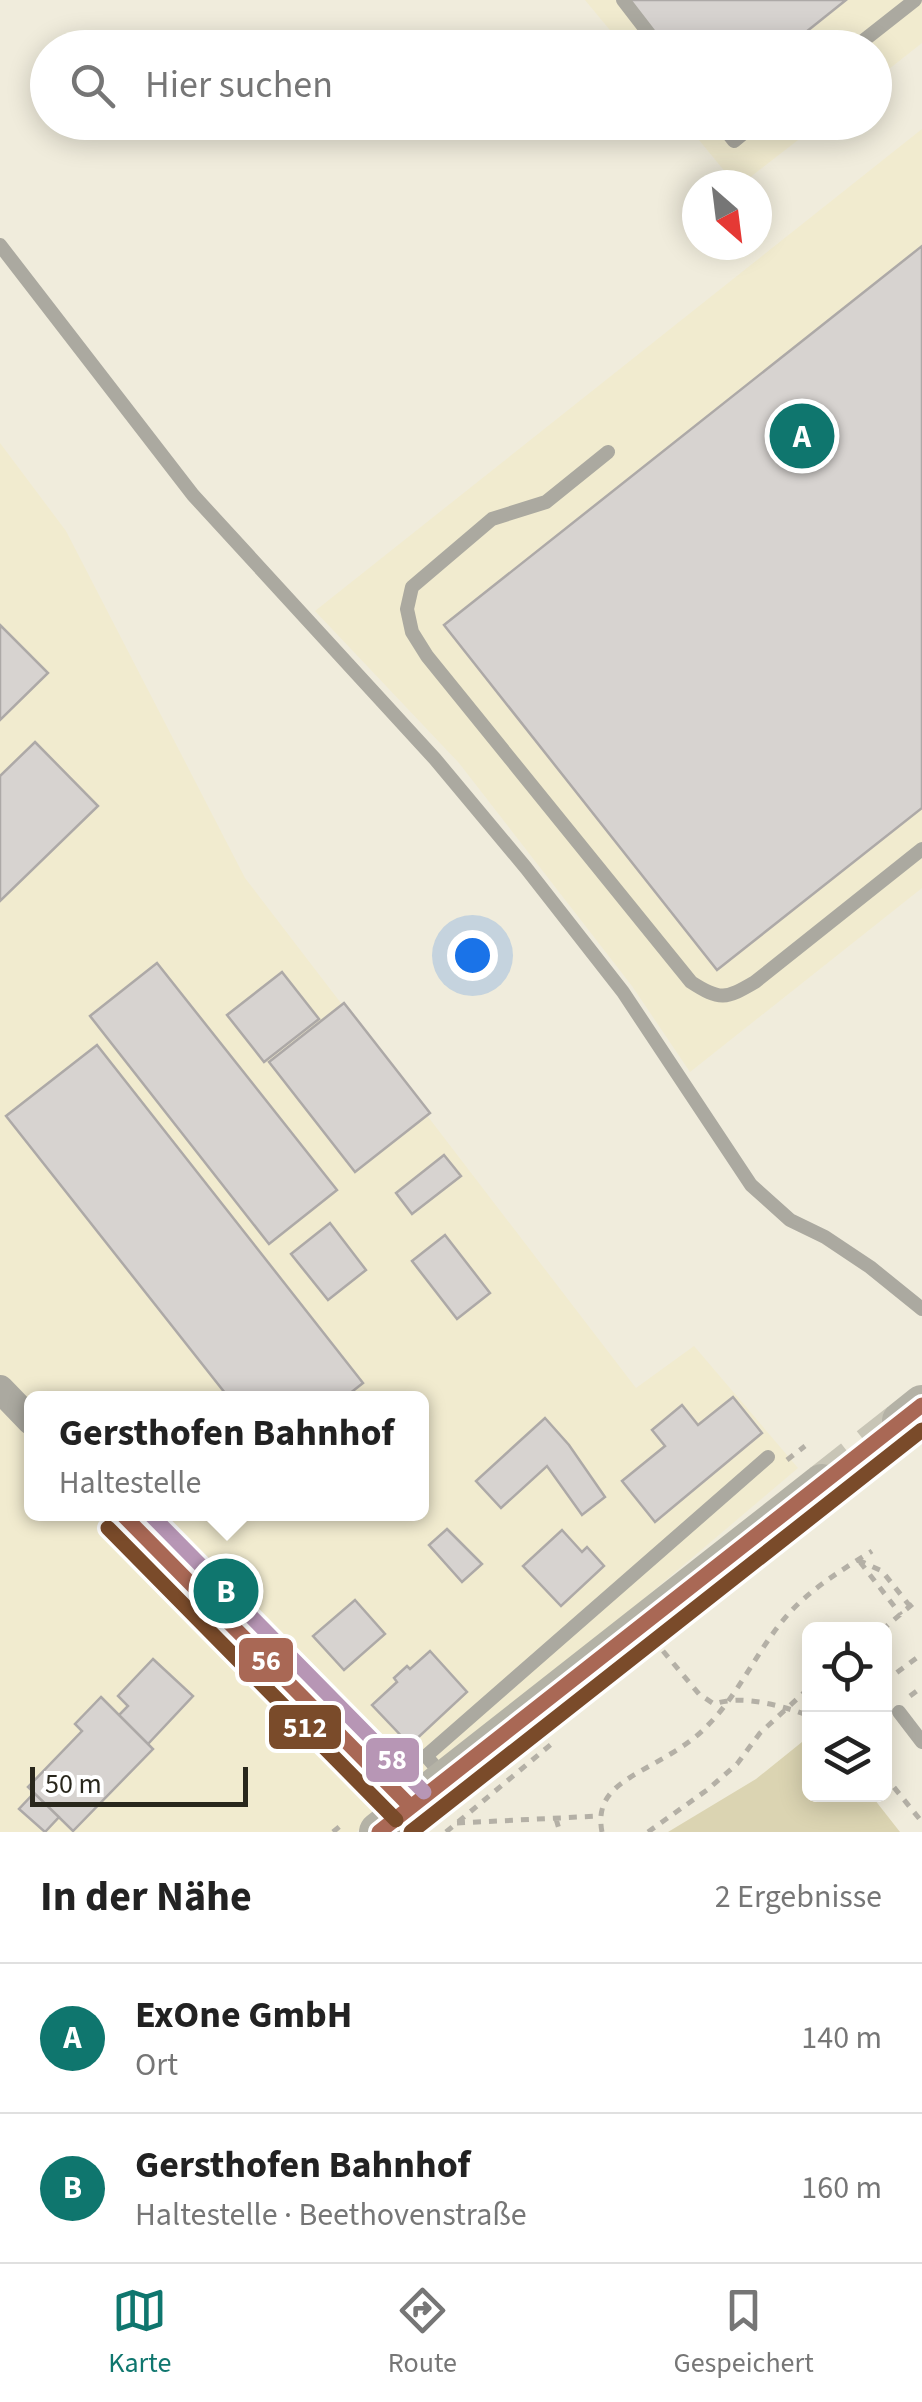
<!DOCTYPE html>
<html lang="de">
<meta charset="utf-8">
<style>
:root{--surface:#fff;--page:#f2f2f2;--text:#222;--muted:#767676;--line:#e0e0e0;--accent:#0f766e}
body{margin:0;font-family:"Source Sans 3",sans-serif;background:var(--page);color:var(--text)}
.controls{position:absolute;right:30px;bottom:30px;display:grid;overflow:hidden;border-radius:15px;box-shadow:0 5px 25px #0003}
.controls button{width:90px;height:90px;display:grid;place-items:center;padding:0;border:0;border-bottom:2px solid var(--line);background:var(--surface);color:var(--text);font:50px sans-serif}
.compass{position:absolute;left:682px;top:170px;width:90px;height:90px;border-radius:50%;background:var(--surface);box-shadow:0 5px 25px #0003;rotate:152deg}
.scale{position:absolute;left:30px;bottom:25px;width:218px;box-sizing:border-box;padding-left:10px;border:5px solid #29271c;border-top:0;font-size:28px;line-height:35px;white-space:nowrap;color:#29271c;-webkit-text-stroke:8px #fff;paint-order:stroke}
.you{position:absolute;left:472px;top:955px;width:35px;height:35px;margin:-25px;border:8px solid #fff;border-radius:50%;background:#1a73e8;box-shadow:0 0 0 15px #1a73e833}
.badge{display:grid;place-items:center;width:65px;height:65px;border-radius:50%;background:var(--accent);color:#fff;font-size:32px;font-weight:700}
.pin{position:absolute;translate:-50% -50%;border:5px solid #fff;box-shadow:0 2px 10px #0006}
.popup{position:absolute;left:24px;top:1391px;width:405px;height:130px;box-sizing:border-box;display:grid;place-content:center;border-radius:15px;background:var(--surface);filter:drop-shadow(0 2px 8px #0005);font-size:32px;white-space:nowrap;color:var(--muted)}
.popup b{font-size:38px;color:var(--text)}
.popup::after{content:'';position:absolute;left:50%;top:100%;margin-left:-20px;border:20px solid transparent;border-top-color:var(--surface)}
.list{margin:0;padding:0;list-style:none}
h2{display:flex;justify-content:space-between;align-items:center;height:130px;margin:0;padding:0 40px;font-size:42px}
h2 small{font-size:32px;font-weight:400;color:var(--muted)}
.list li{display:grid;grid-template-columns:65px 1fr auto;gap:30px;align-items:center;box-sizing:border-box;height:150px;padding:0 40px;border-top:2px solid var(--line)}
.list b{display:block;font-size:38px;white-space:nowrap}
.list p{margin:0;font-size:32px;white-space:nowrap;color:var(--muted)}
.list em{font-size:32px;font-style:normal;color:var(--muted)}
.icon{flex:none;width:55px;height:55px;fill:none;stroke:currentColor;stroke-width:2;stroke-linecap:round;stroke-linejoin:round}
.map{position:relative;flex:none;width:922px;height:1832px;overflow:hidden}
.search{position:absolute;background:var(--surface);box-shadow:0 5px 25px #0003;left:30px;right:30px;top:30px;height:110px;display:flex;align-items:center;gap:25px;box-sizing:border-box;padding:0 35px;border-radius:55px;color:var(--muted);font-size:38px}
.sheet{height:430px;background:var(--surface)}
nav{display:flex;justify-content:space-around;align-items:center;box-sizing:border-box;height:140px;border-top:2px solid var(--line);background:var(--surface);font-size:28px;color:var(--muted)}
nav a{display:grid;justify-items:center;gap:5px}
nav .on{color:var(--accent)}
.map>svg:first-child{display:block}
.built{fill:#f1ebcf;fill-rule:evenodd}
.forest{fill:#dbd4b2}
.building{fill:#d7d3d0;stroke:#ada9a7;stroke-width:2.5}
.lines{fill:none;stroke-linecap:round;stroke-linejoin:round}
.secondary-tunnel{stroke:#c8c5b6;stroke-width:40;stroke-dasharray:40 20;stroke-linecap:butt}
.path{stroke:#b4b0a6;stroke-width:5;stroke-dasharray:8 8;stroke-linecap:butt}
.lane{stroke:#aba9a0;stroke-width:14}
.street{stroke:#aba9a0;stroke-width:28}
.secondary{stroke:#b4b2a6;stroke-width:40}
.bus-1-casing{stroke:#fff;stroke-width:22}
.bus-2-casing{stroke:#fff;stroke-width:22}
.bus-3-casing{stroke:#fff;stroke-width:22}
.bus-1{stroke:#a96855;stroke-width:15}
.bus-2{stroke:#7a4b2a;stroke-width:15}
.bus-3{stroke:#b796b5;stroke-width:15}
.line-badge{stroke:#fff;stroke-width:4}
.badge-label{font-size:28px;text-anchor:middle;font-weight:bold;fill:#fff}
</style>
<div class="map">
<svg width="922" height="1832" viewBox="0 0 922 1832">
<rect width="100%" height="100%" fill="#f0ecdc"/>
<!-- built -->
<path class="built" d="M585,0H922V43L875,80L874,48L624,47Z
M685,123H820L740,185H736Z
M922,129V888L690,1072L632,986L459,763L315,611Z
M0,443L66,531L245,878L636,1388L694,1346L798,1468L601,1635L356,1832H0ZM31,1398H421V1514H31Z"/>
<!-- forest -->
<path class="forest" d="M802,1742L809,1747L810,1794L871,1795L900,1832H668L756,1779Z"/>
<!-- building -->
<path class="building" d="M625,0H846L786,48H663Z
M922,246V808L717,970L444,625Z
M0,625L48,673L0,720Z
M35,742L98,806L0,901V776Z
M157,963L337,1190L269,1244L90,1016Z
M282,972L319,1019L264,1062L227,1015Z
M344,1003L430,1113L355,1172L269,1062Z
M97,1045L363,1383L344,1398H229L6,1116Z
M444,1155L461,1176L412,1214L396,1193Z
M330,1223L366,1270L328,1300L291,1254Z
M445,1235L490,1293L457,1319L412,1261Z
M733,1397L762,1433L655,1522L622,1481L665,1446L652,1430L682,1405L698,1425Z
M545,1418L569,1445L605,1497L582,1515L547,1466L501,1508L476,1481Z
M447,1529L482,1564L462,1582L429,1545Z
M562,1530L582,1552L587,1547L604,1566L561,1606L523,1566Z
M355,1600L385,1634L344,1670L313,1636Z
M430,1651L467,1692L410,1745L372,1705L397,1682L394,1678L407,1666L410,1669Z
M153,1659L193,1696L148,1744L119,1715L128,1706L118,1696Z
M101,1697L153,1749L73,1831L28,1787L82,1731L75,1724Z
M34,1793L59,1817L45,1832L19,1809Z"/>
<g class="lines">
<!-- secondary-tunnel -->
<path class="secondary-tunnel" d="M822,1484L902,1421"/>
<!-- path -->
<path class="path" d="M787,1460L805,1446
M858,1560L882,1571L909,1605
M860,1562L901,1615
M882,1630L916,1601
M663,1651L699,1694L714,1704C743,1694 782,1706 810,1716
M884,1682L922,1654
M910,1696L922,1687
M884,1775L922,1822
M556,1819L560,1832
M457,1823L599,1816
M333,1832L345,1822
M446,1832L555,1741
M602,1832C596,1801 613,1787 639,1772C663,1758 690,1745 709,1724C744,1688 761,1640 797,1605C820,1583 845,1568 872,1551
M648,1832L707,1790L737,1764L760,1733L810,1687"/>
<!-- lane -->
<path class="lane" d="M623,0L660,48
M854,48L915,0
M719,122L734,141L757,122
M0,245L193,495L435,759L526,868L623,992L751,1185L790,1220L825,1237L870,1267L922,1309
M608,452L546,502L492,519L412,587L407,609L412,632L427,656L691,982C720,1001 726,999 755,982L922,849
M899,1712L922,1742
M445,1778L426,1756L768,1457"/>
<!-- street -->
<path class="street" d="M0,1389L31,1421
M122,1514L410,1806"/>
<!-- secondary -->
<path class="secondary" d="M902,1421L922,1405
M379,1832L822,1484"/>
<defs>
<path id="bus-1" d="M122,1514L410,1806
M379,1832L922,1405"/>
<path id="bus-2" d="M108,1528L396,1820
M411,1832L922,1430"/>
<path id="bus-3" d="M150,1514L424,1792"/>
</defs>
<!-- bus-1 casing -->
<use href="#bus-1" class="bus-1-casing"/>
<!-- bus-2 casing -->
<use href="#bus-2" class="bus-2-casing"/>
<!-- bus-3 casing -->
<use href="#bus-3" class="bus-3-casing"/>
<!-- bus-1 -->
<use href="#bus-1" class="bus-1"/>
<!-- bus-2 -->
<use href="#bus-2" class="bus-2"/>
<!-- bus-3 -->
<use href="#bus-3" class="bus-3"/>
</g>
<g class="line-badge">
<rect x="237" y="1636" width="58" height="48" rx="10" fill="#a96855"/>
<rect x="267" y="1703" width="76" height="48" rx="10" fill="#7a4b2a"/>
<rect x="364" y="1736" width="57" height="48" rx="10" fill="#b796b5"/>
</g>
<g class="badge-label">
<text x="266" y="1670">56</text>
<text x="305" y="1737">512</text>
<text x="392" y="1769">58</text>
</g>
</svg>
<div class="controls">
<button><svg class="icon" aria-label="locate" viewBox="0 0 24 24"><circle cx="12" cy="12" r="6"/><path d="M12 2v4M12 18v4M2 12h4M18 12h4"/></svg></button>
<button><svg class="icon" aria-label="layers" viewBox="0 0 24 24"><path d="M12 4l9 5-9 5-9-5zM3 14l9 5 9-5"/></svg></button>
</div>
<svg class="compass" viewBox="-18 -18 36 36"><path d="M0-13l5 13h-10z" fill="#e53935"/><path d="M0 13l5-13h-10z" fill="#767676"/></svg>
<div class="scale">50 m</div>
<div class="you"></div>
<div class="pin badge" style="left:802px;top:436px">A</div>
<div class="pin badge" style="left:226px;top:1591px">B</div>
<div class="popup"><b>Gersthofen Bahnhof</b>Haltestelle</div>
<div class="search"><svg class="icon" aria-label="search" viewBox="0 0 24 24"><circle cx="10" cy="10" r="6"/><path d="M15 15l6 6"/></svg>Hier suchen</div>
</div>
<section class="sheet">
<h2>In der Nähe<small>2 Ergebnisse</small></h2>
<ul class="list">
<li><span class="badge">A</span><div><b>ExOne GmbH</b><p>Ort</p></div><em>140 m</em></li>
<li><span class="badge">B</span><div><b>Gersthofen Bahnhof</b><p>Haltestelle · Beethovenstraße</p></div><em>160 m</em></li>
</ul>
</section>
<nav>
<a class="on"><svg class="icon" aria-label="map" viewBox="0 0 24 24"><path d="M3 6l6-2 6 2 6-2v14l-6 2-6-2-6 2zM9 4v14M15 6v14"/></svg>Karte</a>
<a><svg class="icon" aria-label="directions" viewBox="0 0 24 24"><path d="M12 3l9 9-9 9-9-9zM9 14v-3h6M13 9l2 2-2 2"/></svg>Route</a>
<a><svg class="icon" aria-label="saved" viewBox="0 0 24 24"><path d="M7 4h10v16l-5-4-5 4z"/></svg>Gespeichert</a>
</nav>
